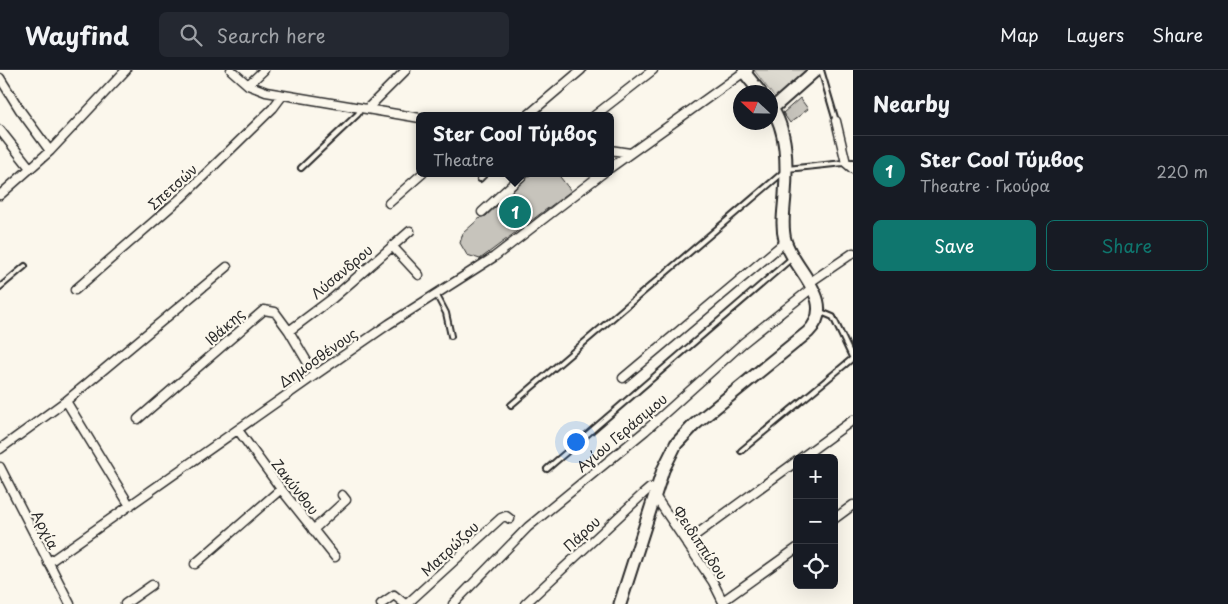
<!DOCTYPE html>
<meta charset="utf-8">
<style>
:root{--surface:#171b24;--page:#242831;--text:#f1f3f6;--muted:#9ea1a6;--line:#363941;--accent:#0f766e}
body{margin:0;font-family:"Playpen Sans",sans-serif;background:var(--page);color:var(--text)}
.controls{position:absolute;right:15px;bottom:15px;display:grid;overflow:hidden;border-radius:8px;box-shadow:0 5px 20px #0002}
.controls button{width:45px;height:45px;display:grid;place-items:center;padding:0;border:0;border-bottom:1px solid var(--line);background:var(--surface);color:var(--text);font:25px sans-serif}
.compass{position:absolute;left:733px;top:15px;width:45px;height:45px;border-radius:50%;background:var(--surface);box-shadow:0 5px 20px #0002;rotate:292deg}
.you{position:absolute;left:575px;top:371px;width:18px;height:18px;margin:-12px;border:4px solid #fff;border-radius:50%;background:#1a73e8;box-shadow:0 0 0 8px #1a73e833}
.badge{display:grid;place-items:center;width:32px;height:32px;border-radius:50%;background:var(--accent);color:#fff;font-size:16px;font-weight:700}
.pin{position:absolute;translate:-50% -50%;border:2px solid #fff;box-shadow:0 1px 5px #0006}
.popup{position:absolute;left:416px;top:42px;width:198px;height:65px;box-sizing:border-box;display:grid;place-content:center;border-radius:8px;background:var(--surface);filter:drop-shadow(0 1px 4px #0005);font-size:16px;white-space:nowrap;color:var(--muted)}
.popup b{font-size:19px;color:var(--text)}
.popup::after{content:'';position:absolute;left:50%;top:100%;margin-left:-10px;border:10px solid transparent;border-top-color:var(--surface)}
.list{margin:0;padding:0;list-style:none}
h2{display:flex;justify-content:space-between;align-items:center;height:65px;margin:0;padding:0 20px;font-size:21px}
h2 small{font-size:16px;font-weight:400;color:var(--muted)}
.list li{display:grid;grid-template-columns:32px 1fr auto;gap:15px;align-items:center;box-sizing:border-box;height:70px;padding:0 20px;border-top:1px solid var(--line)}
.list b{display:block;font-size:19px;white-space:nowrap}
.list p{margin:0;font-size:16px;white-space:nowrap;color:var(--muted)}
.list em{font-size:16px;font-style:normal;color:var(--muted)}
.actions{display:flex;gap:10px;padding:15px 20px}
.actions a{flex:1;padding:11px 0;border:1px solid var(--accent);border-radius:8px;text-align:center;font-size:18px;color:var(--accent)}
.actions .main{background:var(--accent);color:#fff}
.icon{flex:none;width:28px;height:28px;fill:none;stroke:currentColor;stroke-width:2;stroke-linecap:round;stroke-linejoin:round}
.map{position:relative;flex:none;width:853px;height:534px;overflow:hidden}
header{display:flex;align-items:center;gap:30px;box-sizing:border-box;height:70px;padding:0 25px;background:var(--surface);border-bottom:1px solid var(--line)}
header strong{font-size:24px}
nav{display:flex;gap:28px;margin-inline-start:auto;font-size:18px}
.search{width:350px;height:45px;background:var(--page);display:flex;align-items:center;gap:12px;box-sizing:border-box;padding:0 18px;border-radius:8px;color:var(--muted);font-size:19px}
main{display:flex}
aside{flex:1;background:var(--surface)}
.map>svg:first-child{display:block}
.green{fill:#dddad0;stroke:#84827e}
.building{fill:#c7c4bc;stroke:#2b2b2b}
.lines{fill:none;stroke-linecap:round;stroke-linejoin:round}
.lane-casing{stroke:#2b2b2b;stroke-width:8}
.street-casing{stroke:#2b2b2b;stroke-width:11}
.secondary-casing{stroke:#2b2b2b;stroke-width:15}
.lane{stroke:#fbf7ec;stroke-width:4}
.street{stroke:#fbf7ec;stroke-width:8}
.secondary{stroke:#fbf7ec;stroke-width:11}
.labels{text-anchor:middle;stroke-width:4.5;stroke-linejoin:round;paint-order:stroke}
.street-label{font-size:14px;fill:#2b2b2b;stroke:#fbf7ec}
</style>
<header>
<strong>Wayfind</strong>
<div class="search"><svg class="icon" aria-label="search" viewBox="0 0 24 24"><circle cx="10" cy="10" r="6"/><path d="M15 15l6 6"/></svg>Search here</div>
<nav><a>Map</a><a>Layers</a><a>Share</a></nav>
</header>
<main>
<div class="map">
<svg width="853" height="534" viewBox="0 0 853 534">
<rect width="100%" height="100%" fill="#fbf7ec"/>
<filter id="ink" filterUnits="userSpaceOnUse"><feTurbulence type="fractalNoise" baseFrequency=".02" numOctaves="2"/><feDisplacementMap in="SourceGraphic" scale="10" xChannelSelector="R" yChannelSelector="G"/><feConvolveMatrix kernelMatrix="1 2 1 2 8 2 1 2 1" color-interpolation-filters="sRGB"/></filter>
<g filter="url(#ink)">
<!-- green -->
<path class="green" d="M754,0H810L776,29Z"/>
<!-- building -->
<path class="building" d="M800,28L808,39L790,53L783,43Z
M532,103H557L571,121L480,189L467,185L460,173L463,163L481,147L486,146Z"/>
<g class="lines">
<defs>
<path id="lane" d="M821,0L836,51
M301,98L358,44L361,38
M480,109L486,103
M0,217L25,196
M436,224L446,243L451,266
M821,242L833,247L853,289
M511,335L787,99L853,92
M741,381L853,288
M547,399L792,188"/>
<path id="street" d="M231,0L248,15L266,22L420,48
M0,8L20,40L50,81
M248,15L264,0
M367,39L406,0
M527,46L581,0
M594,46L653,0
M836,51L846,93L853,99
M0,60L30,98
M610,80L630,83
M610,98L744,2
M0,125L50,81L126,0
M389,133L423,103
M482,142L525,103
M392,176L419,205
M809,213L853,183
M75,220L182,127L273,38L282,26
M289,261L333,228L410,161
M623,308L785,172
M66,331L130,436
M138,349L264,240L275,242L289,261L315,305
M238,360L281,419L335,487
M0,379L66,331L227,197
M801,388L853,350
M0,397L70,534
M655,426L713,512L724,534
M834,449L853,435
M313,460L346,430L342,425
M686,472L797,391
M48,493L318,303L389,254L494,187L603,103
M195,494L281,419
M723,531L797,478
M125,534L152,515
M381,534L394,525L405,534
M407,534L501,448L506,446L510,449
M453,534L528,457L645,361L743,273L812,218
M525,534L643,424L650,418L658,417"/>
<path id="secondary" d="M747,0L744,2L760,22
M773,38L816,0
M620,534L663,400L676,374L694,355L808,262C839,231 793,200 785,170C781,155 784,140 785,125C787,97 788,59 770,36"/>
</defs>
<!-- lane casing -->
<use href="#lane" class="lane-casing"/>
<!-- street casing -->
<use href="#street" class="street-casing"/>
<!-- secondary casing -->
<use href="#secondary" class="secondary-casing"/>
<!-- lane -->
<use href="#lane" class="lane"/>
<!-- street -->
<use href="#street" class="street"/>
<!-- secondary -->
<use href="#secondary" class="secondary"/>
</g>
</g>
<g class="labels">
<!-- street labels -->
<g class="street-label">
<text transform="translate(173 117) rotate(-42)" y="5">Σπετσών</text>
<text transform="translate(342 202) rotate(-40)" y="5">Λύσανδρου</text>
<text transform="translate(225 257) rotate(-42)" y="5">Ιθάκης</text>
<text transform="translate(318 288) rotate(-35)" y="5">Δημοσθένους</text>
<text transform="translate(622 363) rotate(-40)" y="5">Αγίου Γεράσιμου</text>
<text transform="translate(295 417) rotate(52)" y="5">Ζακύνθου</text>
<text transform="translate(45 460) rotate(63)" y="5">Αρχία</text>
<text transform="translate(582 464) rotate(-43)" y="5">Πάρου</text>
<text transform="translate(700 473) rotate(56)" y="5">Φειδιππίδου</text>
<text transform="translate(450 479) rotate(-43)" y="5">Ματρώζου</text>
</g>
</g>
</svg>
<div class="controls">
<button>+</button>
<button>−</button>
<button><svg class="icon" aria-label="locate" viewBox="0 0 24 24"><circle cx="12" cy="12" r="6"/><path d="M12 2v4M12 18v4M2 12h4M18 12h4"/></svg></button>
</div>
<svg class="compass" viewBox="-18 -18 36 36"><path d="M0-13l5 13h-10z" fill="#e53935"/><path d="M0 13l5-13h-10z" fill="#9ea1a6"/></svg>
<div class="you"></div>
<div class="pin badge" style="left:515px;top:142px">1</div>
<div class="popup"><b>Ster Cool Τύμβος</b>Theatre</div>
</div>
<aside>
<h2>Nearby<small></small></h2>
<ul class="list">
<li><span class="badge">1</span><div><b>Ster Cool Τύμβος</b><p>Theatre · Γκούρα</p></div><em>220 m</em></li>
</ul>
<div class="actions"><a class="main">Save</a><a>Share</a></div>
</aside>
</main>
